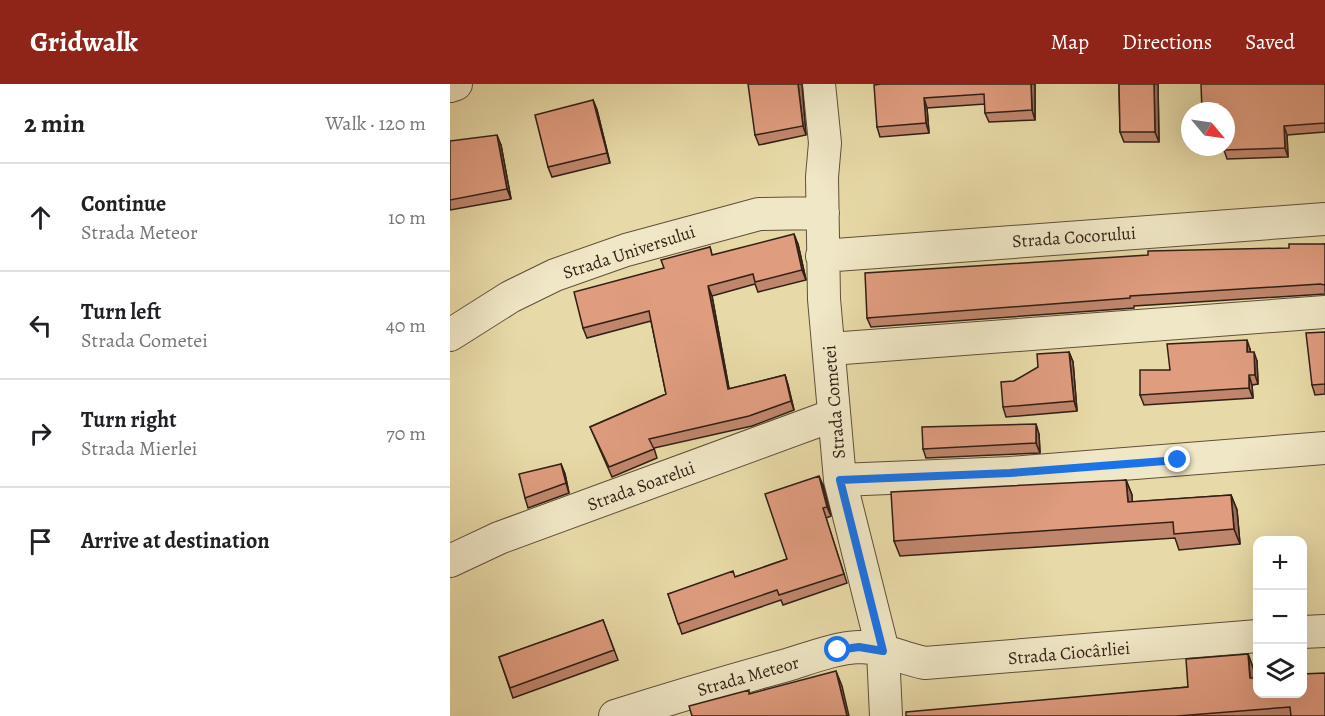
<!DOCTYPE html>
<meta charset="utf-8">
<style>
:root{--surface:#fff;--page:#f6f6f6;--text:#202124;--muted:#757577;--line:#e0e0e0;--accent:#8f2418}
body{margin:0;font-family:Alegreya,serif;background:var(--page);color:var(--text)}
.controls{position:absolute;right:18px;bottom:18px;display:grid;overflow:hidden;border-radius:12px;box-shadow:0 6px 24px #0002}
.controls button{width:54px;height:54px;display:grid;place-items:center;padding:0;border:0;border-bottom:2px solid var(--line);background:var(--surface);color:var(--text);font:30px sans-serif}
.compass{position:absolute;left:731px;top:18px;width:54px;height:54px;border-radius:50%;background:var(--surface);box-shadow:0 6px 24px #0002;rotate:119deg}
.stop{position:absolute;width:18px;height:18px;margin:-14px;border:4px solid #1a73e8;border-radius:50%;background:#fff}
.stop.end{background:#1a73e8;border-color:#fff;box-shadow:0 2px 6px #0008}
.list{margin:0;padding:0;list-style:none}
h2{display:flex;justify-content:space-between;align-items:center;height:78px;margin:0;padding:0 24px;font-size:26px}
h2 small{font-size:20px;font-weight:400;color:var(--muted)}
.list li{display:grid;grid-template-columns:39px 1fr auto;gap:18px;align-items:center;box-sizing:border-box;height:108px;padding:0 24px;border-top:2px solid var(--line)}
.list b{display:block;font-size:22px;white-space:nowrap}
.list p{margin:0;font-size:20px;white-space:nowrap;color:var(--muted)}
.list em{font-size:20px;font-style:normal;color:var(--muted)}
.icon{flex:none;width:33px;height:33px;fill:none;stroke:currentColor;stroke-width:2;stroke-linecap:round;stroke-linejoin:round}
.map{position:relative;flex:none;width:875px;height:632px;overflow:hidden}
header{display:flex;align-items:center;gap:36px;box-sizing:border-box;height:84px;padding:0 30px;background:var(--accent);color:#fff}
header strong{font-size:28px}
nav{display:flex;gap:33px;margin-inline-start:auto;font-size:21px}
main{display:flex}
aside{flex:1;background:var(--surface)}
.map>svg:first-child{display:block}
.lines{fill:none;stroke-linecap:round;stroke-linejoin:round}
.street-casing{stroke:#604e3a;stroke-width:34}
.street{stroke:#f0e7c6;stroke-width:32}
.wall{fill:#c0866d;stroke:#321f15;stroke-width:1.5}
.shaded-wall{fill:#9c6d59;stroke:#321f15;stroke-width:1.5}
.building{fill:#df9c7f;stroke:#321f15;stroke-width:1.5}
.route{stroke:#1a73e8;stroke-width:8}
.labels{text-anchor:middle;stroke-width:6;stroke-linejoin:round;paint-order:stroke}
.street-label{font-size:18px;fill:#321f15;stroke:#f0e7c6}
</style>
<header>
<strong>Gridwalk</strong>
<nav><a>Map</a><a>Directions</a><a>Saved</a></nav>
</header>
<main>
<aside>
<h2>2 min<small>Walk · 120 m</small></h2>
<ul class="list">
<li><svg class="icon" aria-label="ahead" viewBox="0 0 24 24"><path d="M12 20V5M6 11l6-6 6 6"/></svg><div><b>Continue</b><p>Strada Meteor</p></div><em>10 m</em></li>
<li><svg class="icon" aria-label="left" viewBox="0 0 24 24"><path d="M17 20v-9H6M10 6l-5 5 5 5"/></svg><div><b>Turn left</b><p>Strada Cometei</p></div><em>40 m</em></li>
<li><svg class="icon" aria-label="right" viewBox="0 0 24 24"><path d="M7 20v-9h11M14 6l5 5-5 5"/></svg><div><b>Turn right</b><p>Strada Mierlei</p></div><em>70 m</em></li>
<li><svg class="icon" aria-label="arrive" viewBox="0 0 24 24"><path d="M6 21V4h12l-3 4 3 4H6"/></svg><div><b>Arrive at destination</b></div></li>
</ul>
</aside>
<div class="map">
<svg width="875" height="632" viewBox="0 0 875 632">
<rect width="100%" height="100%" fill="#e8daa8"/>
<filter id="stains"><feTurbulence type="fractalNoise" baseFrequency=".00333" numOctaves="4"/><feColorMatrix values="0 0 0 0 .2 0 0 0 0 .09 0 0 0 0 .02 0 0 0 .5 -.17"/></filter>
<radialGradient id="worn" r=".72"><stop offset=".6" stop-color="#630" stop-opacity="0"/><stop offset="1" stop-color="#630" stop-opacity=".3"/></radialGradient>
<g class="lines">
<defs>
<path id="street" d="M369,0L375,59L372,93L374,215L390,396L433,567L436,632
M0,2L6,0
M372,172L875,135
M0,251L60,213L105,191L176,166L309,130L373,129
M380,265L875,228
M390,396L560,389L875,364
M0,477L49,454L384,331
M852,548L875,547
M165,632C222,614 279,597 337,581C360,574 385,564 409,563C432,563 453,575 475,579L808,552"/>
</defs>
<!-- street casing -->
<use href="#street" class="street-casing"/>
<!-- street -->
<use href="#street" class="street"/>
</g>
<!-- wall -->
<path class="wall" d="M431,0H585V36L539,38L535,29V20L477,24L479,49L430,53L427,43Z
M669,0H708L709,58H674L670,48Z
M875,0V48L837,51L838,73L777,75L774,66L776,27Z
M351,2L356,51L309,61L305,51Z
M143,16L147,26L160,79L102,93L98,83Z
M0,57L51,61L61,115L0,126Z
M348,160L356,196L308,208L305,200L262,212L279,305L335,291L338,301L344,326L302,342L204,364L207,374L162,393L140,343L216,310L201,237L137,254L133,244L214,184L260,163L262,171Z
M875,160V210L684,222V224L421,243L417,234Z
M875,248V310L865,311L862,301Z
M800,265V268L807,277L808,300L802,301L803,314L694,321L690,311L720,286Z
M619,268L623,278L627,327L556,333L553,323L564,297Z
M589,350L590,369L476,374L473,365Z
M111,380L115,390L119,409L78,424L75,414Z
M676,396L682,411V418L781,411L787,426L790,460L729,466L725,454L450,472L444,457Z
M373,401L381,432L376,434L397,499L333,521L331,516L232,550L218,510L285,493L337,475Z
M153,536L168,576L63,614L49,573Z
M798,570L805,589V594L875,632H456L738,603Z"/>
<!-- shaded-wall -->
<path class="shaded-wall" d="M348,0H352L356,51L353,42Z
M581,0H585V36L582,26Z
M704,0H708L709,58L705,48Z
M474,14L477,24L479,49L476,39Z
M143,16L147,26L160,79L157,69Z
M834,42L837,51L838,73L835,64Z
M47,51L51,61L61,115L57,105Z
M344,150L348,160L356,196L352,186Z
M258,202L262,212L281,315L278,305Z
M797,256L800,265L801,278L797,268Z
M619,268L623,278L627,327L624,317Z
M804,268L807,277L808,300L805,291Z
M335,291L338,301L344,326L341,317Z
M799,291L802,301L803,314L799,304Z
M586,340L589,350L590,369L586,359Z
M111,380L115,390L119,409L116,399Z
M369,392L373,401L381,432L377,423Z
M676,396L682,411L683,434L678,418Z
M781,411L787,426L790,460L784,445Z
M798,570L805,589L807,613L800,594Z
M386,587L392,602L399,632H397Z"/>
<!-- building -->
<path class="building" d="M298,0H348L353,42L305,51Z
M431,0H581L582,26L535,29L534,10L474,14L476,39L427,43L424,1Z
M669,0H704L705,48H670Z
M751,0H875V39L834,42L835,64L774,66V63H776V27H752Z
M143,16L157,69L98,83L85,31Z
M47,51L57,105L0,116V57Z
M344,150L352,186L305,198L303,190L258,202L278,305L335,291L341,317L299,332L199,355L204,365L159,383L140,343L216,310L199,227L133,244L124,208L214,184L211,176L260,163L262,171Z
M839,160H875V201L870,200L680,212V214L417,234L415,189L698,171V167L839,164Z
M875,248V300L862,301L856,249Z
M797,256V268H804L805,291H799V304L690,311V286H720L717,260Z
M619,268L624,317L553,323L551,298L564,297L588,283L587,270Z
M586,340V359L473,365L472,343Z
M111,380L116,399L75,414L69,390Z
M369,392L377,423L373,424L394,490L329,511L327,506L228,540L218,510L283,487L285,493L337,475L315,410Z
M676,396L678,418L781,411L784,445L724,450L723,438L444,457L441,408Z
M153,536L164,566L60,604L49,573Z
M798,570L800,594H807V609H852V590L875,589V632H841L840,623L727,632H456V628L738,603L736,575Z
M386,587L397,632H242L239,622L299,606V610Z"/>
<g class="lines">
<!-- route -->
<path class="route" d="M388,566L409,563L433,567L390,396L560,389L728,376"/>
</g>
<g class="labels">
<!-- street labels -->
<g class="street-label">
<text transform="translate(624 153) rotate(-4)" y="6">Strada Cocorului</text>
<text transform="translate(179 168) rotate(-18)" y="6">Strada Universului</text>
<text transform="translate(384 318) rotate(-95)" y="6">Strada Cometei</text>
<text transform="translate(191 402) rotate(-20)" y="6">Strada Soarelui</text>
<text transform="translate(619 569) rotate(-5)" y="6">Strada Ciocârliei</text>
<text transform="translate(298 592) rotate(-16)" y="6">Strada Meteor</text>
</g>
</g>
<rect width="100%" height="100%" filter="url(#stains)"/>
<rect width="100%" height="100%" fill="url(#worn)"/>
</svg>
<div class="controls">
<button>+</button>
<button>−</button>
<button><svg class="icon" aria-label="layers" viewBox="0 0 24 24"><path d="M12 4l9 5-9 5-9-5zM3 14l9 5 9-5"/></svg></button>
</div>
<svg class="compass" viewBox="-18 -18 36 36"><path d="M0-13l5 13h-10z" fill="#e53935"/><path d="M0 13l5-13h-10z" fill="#757577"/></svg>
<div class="stop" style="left:388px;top:566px"></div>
<div class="stop end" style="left:728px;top:376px"></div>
</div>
</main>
